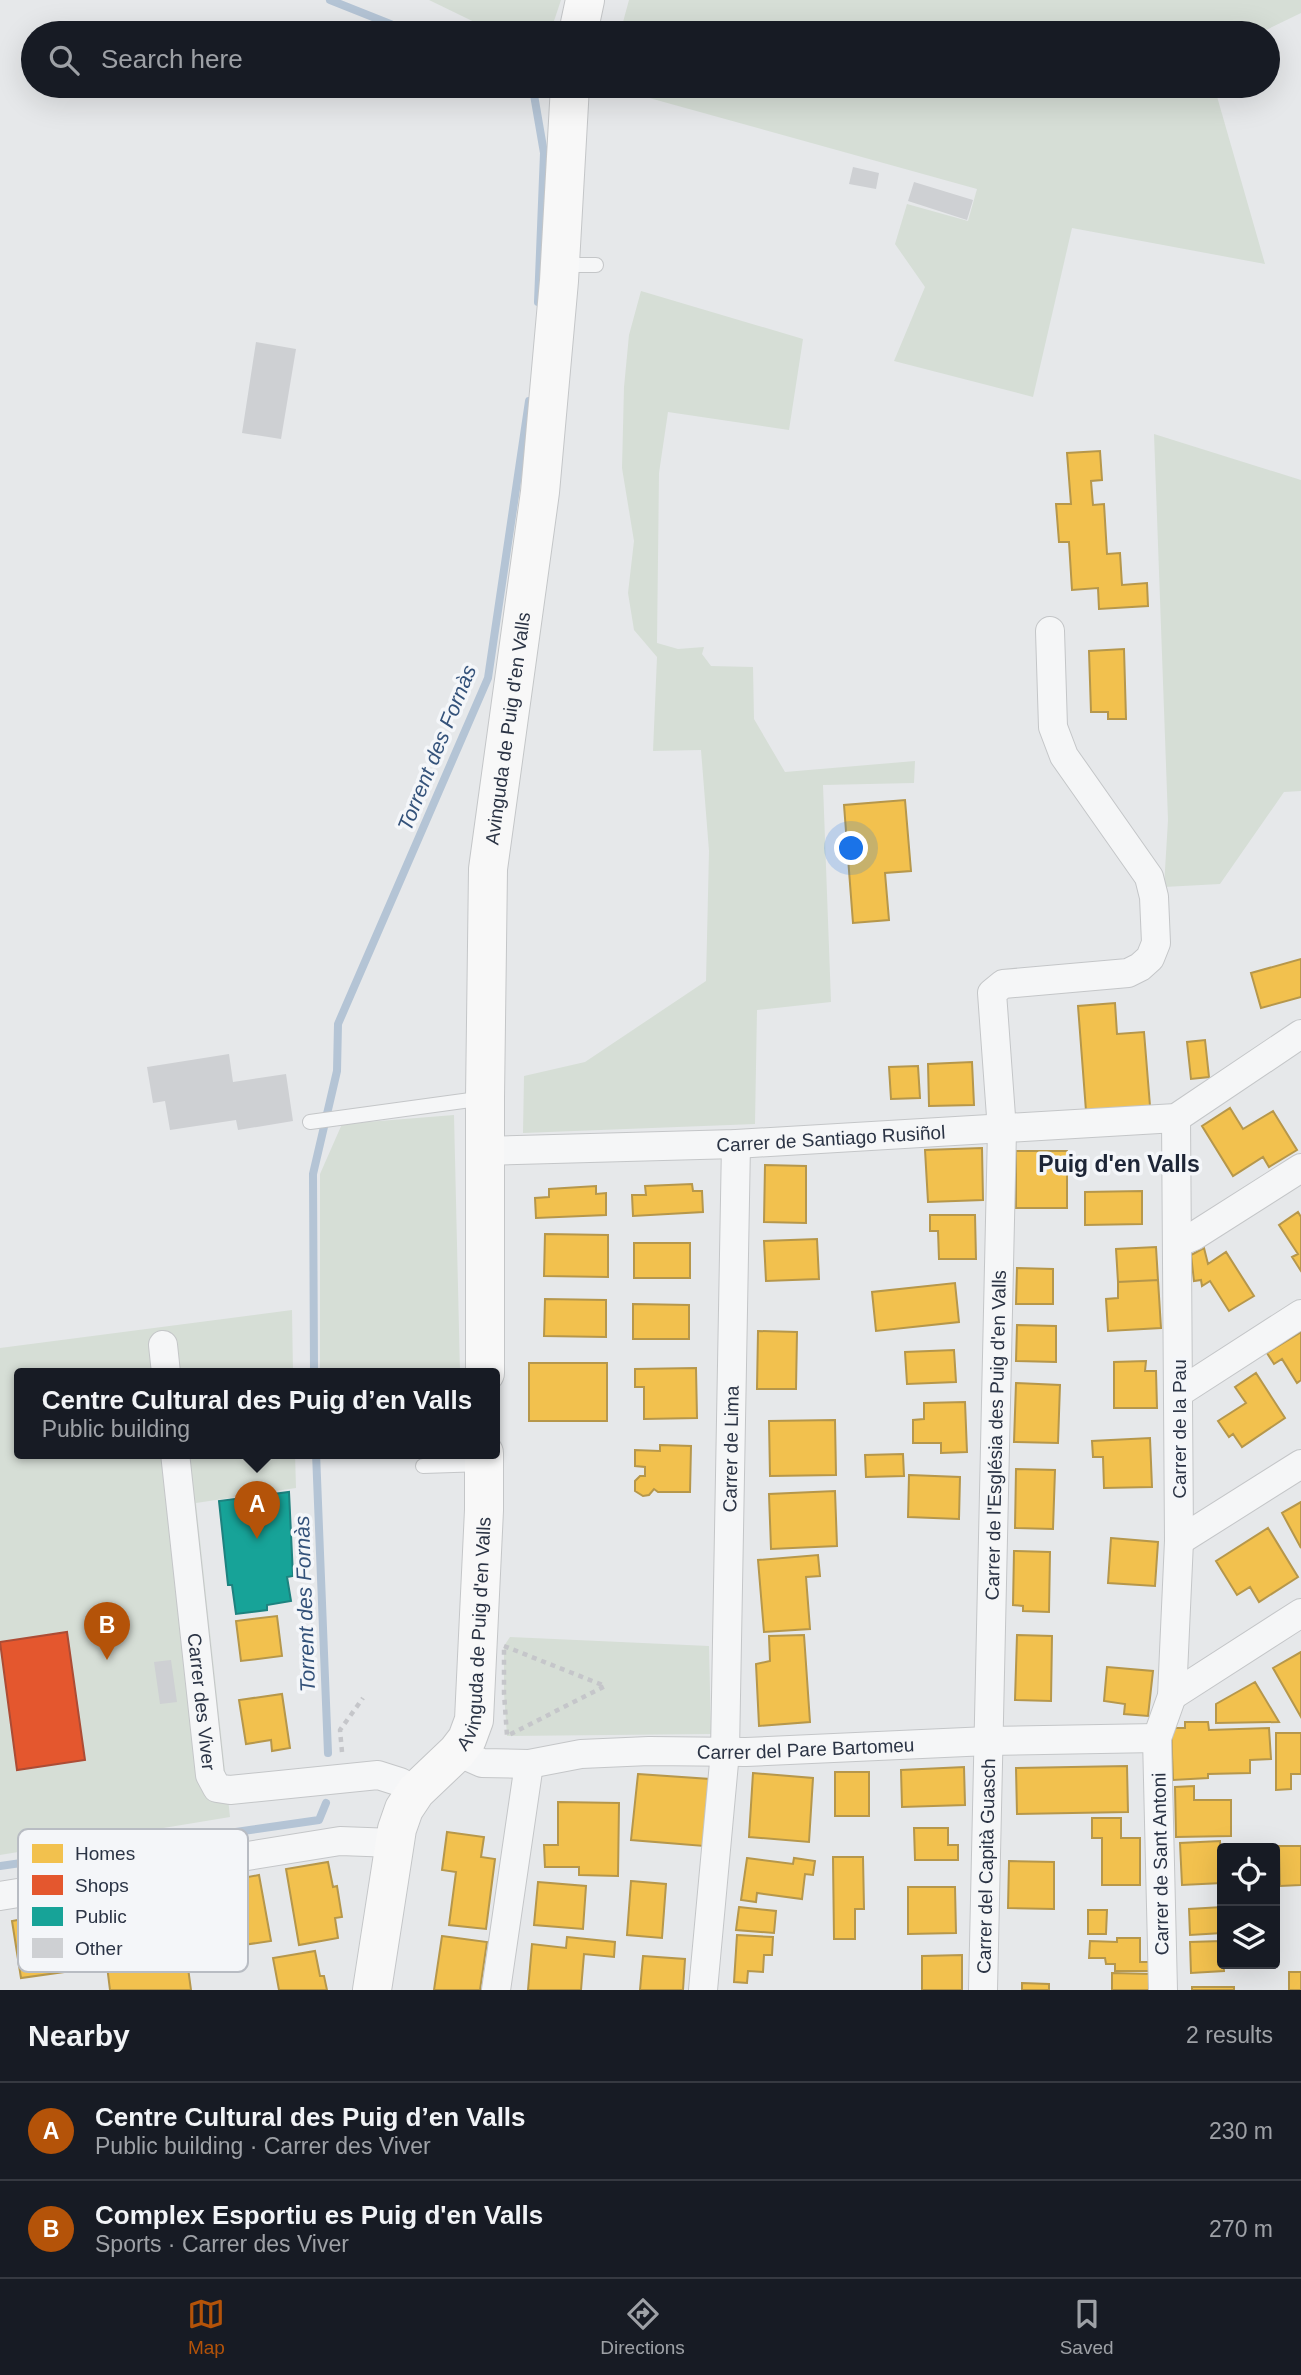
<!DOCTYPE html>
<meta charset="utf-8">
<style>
:root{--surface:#171b24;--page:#20242c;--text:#f1f3f6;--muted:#9ea1a6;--line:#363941;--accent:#b45309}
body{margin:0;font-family:Helvetica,sans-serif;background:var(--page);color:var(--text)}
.controls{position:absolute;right:21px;bottom:21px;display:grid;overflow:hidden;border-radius:7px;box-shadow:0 7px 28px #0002}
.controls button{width:63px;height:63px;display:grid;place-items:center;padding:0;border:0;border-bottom:2px solid var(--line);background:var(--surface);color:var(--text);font:35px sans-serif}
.you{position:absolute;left:852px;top:849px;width:24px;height:24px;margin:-18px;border:5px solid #fff;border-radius:50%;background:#1a73e8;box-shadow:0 0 0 10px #1a73e833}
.badge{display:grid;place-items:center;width:46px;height:46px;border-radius:50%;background:var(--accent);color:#fff;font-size:23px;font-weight:700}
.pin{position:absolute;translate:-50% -58px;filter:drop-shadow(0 2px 4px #0008)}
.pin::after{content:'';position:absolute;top:37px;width:24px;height:21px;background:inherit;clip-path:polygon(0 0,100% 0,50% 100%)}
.popup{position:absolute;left:14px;top:1368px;width:486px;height:91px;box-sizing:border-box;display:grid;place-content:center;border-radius:7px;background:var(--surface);filter:drop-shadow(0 2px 5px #0005);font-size:23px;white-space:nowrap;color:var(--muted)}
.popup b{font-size:26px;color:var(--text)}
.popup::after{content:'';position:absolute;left:50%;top:100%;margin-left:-14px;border:14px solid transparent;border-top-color:var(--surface)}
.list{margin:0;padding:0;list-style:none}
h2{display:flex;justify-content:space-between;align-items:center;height:91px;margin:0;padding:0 28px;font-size:30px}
h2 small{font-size:23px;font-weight:400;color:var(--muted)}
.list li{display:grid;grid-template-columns:46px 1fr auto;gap:21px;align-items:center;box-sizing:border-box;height:98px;padding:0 28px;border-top:2px solid var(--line)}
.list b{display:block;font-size:26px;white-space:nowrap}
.list p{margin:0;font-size:23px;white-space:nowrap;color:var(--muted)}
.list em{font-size:23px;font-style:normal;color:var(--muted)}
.icon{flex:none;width:38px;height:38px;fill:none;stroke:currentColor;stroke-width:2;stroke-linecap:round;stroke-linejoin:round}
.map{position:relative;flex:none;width:1301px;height:1990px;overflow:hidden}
.search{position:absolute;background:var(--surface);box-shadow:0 7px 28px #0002;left:21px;right:21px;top:21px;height:77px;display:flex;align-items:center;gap:18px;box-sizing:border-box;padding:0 24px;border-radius:38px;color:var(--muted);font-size:26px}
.sheet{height:287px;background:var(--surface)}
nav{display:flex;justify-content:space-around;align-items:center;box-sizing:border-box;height:98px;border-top:2px solid var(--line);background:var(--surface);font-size:19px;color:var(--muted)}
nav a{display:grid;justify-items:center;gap:4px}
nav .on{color:var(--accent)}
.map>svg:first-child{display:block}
.green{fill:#d6ded6}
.homes{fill:#f2c14e;stroke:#b6974b;stroke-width:2}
.shops{fill:#e4572e;stroke:#ac4c35;stroke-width:2}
.public{fill:#17a398;stroke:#1d827f;stroke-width:2}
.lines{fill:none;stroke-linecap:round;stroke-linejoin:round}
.stream{stroke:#b4c4d5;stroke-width:8}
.building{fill:#ced0d3}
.lane-casing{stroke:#c4c6c8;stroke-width:16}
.street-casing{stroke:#c4c6c8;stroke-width:30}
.secondary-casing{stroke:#c4c6c8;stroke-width:40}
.path{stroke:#c5c6ca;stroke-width:4.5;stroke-dasharray:5 5;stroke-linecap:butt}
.lane{stroke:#f5f6f7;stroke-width:14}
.street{stroke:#f5f6f7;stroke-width:28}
.secondary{stroke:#f8f8f8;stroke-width:38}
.labels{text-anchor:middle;stroke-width:7;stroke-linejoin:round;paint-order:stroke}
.street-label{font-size:19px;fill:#2b3445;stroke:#f4f6f9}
.water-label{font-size:21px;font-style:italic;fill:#34527a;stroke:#f4f6f9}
.quarter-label{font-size:23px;font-weight:bold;fill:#1d2536;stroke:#f4f6f9}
.key{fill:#f4f6f9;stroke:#b8bcc3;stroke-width:2}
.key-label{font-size:19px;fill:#2b3445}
</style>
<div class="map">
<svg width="1301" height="1990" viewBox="0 0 1301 1990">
<rect width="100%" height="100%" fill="#e6e8ea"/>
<!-- green -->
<path class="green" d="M429,0H561L550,33H497Z
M629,0H1301V13L1260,33H620Z
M606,86H1214L1265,264L1072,228L1033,397L894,361L925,287L895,244L907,204L968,221L977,189Z
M641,291L803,339L789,430L668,412L659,473L657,643L678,649L704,647L702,654L711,666L753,667L754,719L785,772L915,761L914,783L823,785L831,1002L757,1010L755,1124L523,1133L524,1076L585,1062L706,981L709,851L701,750L653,751L657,657L634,630L628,593L634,541L622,468L624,387L629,335Z
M1154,434L1301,480V791L1284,792L1220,884L1164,887L1168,820Z
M454,1115L460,1373H320V1174L342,1124Z
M292,1310L293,1373H19V1453H295L296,1488L196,1503L230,1817L0,1855V1348Z
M510,1637L709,1646L711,1734L507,1736L504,1693V1646Z"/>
<!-- homes -->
<path class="homes" d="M1100,451L1102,480L1091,481L1093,505L1104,504L1107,554L1120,553L1122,585L1147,583L1148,606L1099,609L1098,588L1072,590L1069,542H1059L1056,504H1071L1067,453Z
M1124,649L1126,719H1108V712H1091L1089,651Z
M905,800L911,871L885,873L889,920L853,923L844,805Z
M1301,959V997L1261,1008L1251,973Z
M1115,1003L1117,1034L1144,1032L1150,1106L1086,1111L1078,1006Z
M1205,1040L1209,1077L1191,1079L1187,1042Z
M972,1062L974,1105L929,1106L928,1064Z
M918,1066L920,1098L891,1099L889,1067Z
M1230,1108L1243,1129L1273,1111L1297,1150L1269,1167L1263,1157L1233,1176L1202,1126Z
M982,1148L983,1200L928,1202L925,1150Z
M1016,1151H1067V1208H1016Z
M765,1165L806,1166V1223L764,1222Z
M692,1184L693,1191H702L703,1212L633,1216L632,1195H646L645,1186Z
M596,1186V1194L606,1193V1215L536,1218L535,1198L549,1197V1189Z
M1142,1191V1224L1085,1225V1192Z
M1298,1212L1301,1217V1271L1292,1257L1298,1254L1279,1225Z
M930,1215H975L976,1259H939L938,1231H930Z
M545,1234L608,1235V1277L544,1276Z
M817,1239L819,1279L766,1281L764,1241Z
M634,1243H690V1278H634Z
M1156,1247L1158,1280L1118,1282L1116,1249Z
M1204,1248L1208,1264L1226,1252L1254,1296L1229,1311L1210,1281L1202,1286L1201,1280L1194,1281L1191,1255Z
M1017,1268L1053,1269V1304H1016Z
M1158,1280L1161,1328L1108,1331L1106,1299L1118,1298V1282Z
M955,1283L959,1322L876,1331L872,1292Z
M545,1299L606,1300V1337L544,1336Z
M633,1304L689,1305V1339H633Z
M1017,1325L1056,1326V1362L1016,1361Z
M758,1331L797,1332L796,1389H757Z
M1301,1332V1380L1297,1383L1282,1359L1274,1364L1267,1353Z
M954,1350L956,1382L907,1384L905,1352Z
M1146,1361L1145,1371H1156L1157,1408H1114V1362Z
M529,1363H607V1421H529Z
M696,1368L697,1418L644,1419V1387H635V1369Z
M1256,1373L1285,1418L1242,1447L1233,1434L1229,1437L1218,1421L1246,1403L1235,1387Z
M1016,1383L1060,1385L1058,1443L1014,1442Z
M965,1402L967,1452L941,1453V1443H913V1420L924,1419V1403Z
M835,1420L836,1475L770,1476L769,1421Z
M1150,1438L1152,1487L1104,1488L1103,1457H1093L1092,1441Z
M660,1445L691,1446L690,1492H658L654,1489L649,1495L643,1496L635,1491V1481L640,1476H645V1467L635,1466V1450L660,1451Z
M903,1454L904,1476L866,1477L865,1455Z
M1016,1469L1055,1470L1053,1529L1015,1528Z
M909,1475L960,1477L959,1519L908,1517Z
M835,1491L837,1546L771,1549L769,1494Z
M1301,1502V1548L1282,1513Z
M1268,1528L1298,1577L1259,1602L1250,1587L1237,1595L1216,1561Z
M1111,1538L1158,1542L1155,1586L1108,1583Z
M1014,1551L1050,1552L1049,1612L1023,1611V1606L1013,1605Z
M818,1555L820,1576L806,1577L810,1629L764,1632L758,1560Z
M277,1616L282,1656L241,1661L236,1621Z
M804,1635L810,1722L759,1726L756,1664L770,1661L769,1636Z
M1017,1635L1052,1636L1051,1701L1015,1700Z
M1301,1652V1717L1273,1668Z
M1107,1667L1153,1671L1148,1716L1124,1714L1125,1704L1104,1701Z
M1255,1682L1279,1722L1216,1723V1704Z
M282,1694L290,1748L272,1751L271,1740L246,1744L239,1700Z
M1185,1722H1208L1209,1730L1269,1728L1271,1759L1250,1760V1773L1208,1774V1778L1173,1780L1171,1728H1185Z
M1276,1733H1301V1774H1291V1789L1276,1790Z
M1127,1766L1128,1812L1017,1814L1016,1768Z
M964,1767L965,1805L902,1807L901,1770Z
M835,1772H869V1816H835Z
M753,1773L813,1778L809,1842L749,1837Z
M638,1774L710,1779L704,1846L631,1840Z
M1194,1786V1800H1231V1836L1176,1837L1175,1787Z
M558,1802L619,1803L618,1876L579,1875V1867H545L544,1845H558Z
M1092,1818H1121V1838H1140V1885H1102V1838H1092Z
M914,1828H948V1845H958V1860H915Z
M447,1832L484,1837L481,1857L495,1859L486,1929L449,1925L456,1872L442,1870Z
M1220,1841L1222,1883L1182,1885L1180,1843Z
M1279,1846H1301V1885L1280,1886Z
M833,1857H863L864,1909H855V1939H834Z
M747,1858L793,1864L794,1858L815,1861L813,1875L805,1874L802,1899L757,1893L756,1902L741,1900Z
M1009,1861L1054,1862V1909L1008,1908Z
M328,1862L333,1887L337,1886L342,1917L335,1918L338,1938L299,1945L286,1869Z
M259,1875L271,1941L186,1953L191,1990H110L107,1966L21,1978L12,1921Z
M631,1881L666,1884L662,1938L627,1935Z
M538,1882L586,1886L583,1929L534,1925Z
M908,1887H955L956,1933L908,1934Z
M739,1907L776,1911L774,1933L736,1930Z
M1222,1907V1933L1190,1935L1189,1909Z
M1088,1910H1107L1106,1934H1088Z
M737,1935L773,1937L772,1955H764L763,1972L748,1971L747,1983L734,1982Z
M442,1936L487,1942L480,1990H434Z
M567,1937L615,1942L614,1957L584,1954L581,1990H528L532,1944L566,1948Z
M1117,1938H1140V1962H1151V1971H1115V1964H1106L1105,1958H1089L1090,1941L1117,1942Z
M1222,1941L1224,1971L1191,1973L1190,1942Z
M315,1951L320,1976H324L327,1990H279L273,1958Z
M962,1955V1990H922V1956Z
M643,1956L685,1959L683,1990H640Z
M1289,1972H1301V1990H1289Z
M1112,1973L1152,1974V1990H1112Z
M1022,1983L1049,1984V1990H1022Z
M1192,1987H1234V1990H1192Z"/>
<!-- shops -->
<path class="shops" d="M67,1632L85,1760L17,1770L0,1642Z"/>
<!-- public -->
<path class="public" d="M289,1492L293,1576L287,1577L291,1601L267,1605V1610L236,1614L232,1585H228L219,1501Z"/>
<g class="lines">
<!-- stream -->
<path class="stream" d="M330,0L413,33
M521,86L534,95L544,153L538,302
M314,1373L313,1174L337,1071L338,1024L488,678L529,401
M316,1453L328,1753
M0,1866L319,1820L326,1803"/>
</g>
<!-- building -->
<path class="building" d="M853,167L879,173L876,189L849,184Z
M914,182L973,200L967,220L908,201Z
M256,342L296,349L281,439L242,433Z
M229,1054L233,1082L286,1074L293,1121L238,1130L236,1120L170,1130L165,1101L153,1103L147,1067Z
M171,1660L177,1702L160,1704L154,1662Z"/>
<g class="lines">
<defs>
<path id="lane" d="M562,265H596
M310,1122L485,1098
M423,1466L484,1464"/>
<g id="street">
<path id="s1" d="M485,1151L736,1144L1176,1118L1301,1034"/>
<path d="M1177,1243L1194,1236L1301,1168"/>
<path d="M163,1345L166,1373"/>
<path d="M1180,1392L1301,1314"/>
<path id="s2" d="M175,1453L210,1775L217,1788L230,1790L378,1775L400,1782L416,1791"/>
<path d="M1179,1541L1301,1464"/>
<path d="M1172,1696L1301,1613"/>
<path id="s3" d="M457,1752L482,1763L529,1764L581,1754L649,1751L746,1752L988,1741L1157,1738"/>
<path d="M0,1896L340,1841L394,1843"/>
<path d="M496,1990L529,1764"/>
<path id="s4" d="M703,1990L725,1752L736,1144"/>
<path id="s5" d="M983,1990L1002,1130L992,993L1003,984L1128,973L1140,967L1150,958L1156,943L1154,897L1149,877L1064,756L1053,727L1050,631"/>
<path d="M1163,1990L1157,1738L1172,1696L1179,1541L1176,1118"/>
</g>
<g id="secondary">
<path d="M578,33L585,0"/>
<path id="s6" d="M485,1373V1098L488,869L540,492L559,281L570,86"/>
<path id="s7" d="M372,1990L397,1829L404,1809L416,1791L457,1752L467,1739L474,1720L484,1510V1453"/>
</g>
</defs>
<!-- lane casing -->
<use href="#lane" class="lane-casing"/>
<!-- street casing -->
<use href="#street" class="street-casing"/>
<!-- secondary casing -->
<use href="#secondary" class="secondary-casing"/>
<!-- path -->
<path class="path" d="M504,1646L605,1686L507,1736L504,1693Z
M342,1752L340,1730L363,1698"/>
<!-- lane -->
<use href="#lane" class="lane"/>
<!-- street -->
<use href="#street" class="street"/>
<!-- secondary -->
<use href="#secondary" class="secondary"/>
</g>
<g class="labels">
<!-- street labels -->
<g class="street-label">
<text dy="7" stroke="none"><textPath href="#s6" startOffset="646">Avinguda de Puig d'en Valls</textPath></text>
<text dy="7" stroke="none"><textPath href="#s1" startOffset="346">Carrer de Santiago Rusiñol</textPath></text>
<text transform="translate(1179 1429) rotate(-90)" y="7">Carrer de la Pau</text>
<text dy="7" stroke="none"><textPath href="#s5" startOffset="555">Carrer de l'Església des Puig d'en Valls</textPath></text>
<text dy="7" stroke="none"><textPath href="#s4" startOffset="542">Carrer de Lima</textPath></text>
<text dy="7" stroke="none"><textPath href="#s7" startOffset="385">Avinguda de Puig d'en Valls</textPath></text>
<text dy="7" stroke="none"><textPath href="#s2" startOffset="250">Carrer des Viver</textPath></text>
<text dy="7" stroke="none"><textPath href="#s3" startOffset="352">Carrer del Pare Bartomeu</textPath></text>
<text transform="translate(1160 1864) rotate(-91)" y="7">Carrer de Sant Antoni</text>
<text dy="7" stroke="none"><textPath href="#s5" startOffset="124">Carrer del Capità Guasch</textPath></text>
</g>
<!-- water labels -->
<g class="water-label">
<text transform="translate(437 748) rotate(-68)" y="7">Torrent des Fornàs</text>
<text transform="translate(305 1604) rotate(-92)" y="7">Torrent des Fornàs</text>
</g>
<!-- quarter labels -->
<g class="quarter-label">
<text x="1119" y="1172">Puig d'en Valls</text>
</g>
</g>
<!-- legend -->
<rect x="18" y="1829" width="230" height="143" rx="10" class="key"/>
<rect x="32" y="1844" width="31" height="19" fill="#f2c14e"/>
<rect x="32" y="1875" width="31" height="20" fill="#e4572e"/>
<rect x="32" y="1907" width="31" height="19" fill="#17a398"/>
<rect x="32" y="1938" width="31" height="20" fill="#ced0d3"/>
<g class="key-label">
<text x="75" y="1860">Homes</text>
<text x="75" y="1892">Shops</text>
<text x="75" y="1923">Public</text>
<text x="75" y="1955">Other</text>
</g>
</svg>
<div class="controls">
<button><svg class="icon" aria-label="locate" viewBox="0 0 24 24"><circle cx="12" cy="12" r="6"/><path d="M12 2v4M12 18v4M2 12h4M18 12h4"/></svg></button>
<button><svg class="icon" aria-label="layers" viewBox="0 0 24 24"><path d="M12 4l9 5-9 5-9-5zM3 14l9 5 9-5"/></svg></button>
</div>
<div class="you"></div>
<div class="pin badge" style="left:257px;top:1539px">A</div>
<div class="popup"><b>Centre Cultural des Puig d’en Valls</b>Public building</div>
<div class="pin badge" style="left:107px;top:1660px">B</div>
<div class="search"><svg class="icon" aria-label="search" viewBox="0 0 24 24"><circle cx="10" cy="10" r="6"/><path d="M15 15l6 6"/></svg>Search here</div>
</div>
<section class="sheet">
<h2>Nearby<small>2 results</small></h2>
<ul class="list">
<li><span class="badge">A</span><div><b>Centre Cultural des Puig d’en Valls</b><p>Public building · Carrer des Viver</p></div><em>230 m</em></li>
<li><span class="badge">B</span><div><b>Complex Esportiu es Puig d'en Valls</b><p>Sports · Carrer des Viver</p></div><em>270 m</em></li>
</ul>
</section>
<nav>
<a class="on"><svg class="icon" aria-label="map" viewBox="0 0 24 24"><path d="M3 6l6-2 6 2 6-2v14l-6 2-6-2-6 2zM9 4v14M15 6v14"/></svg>Map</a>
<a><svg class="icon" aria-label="directions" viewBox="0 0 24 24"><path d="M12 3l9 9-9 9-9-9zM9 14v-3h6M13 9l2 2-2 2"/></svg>Directions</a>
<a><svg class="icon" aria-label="saved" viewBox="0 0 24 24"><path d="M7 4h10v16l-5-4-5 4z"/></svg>Saved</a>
</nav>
